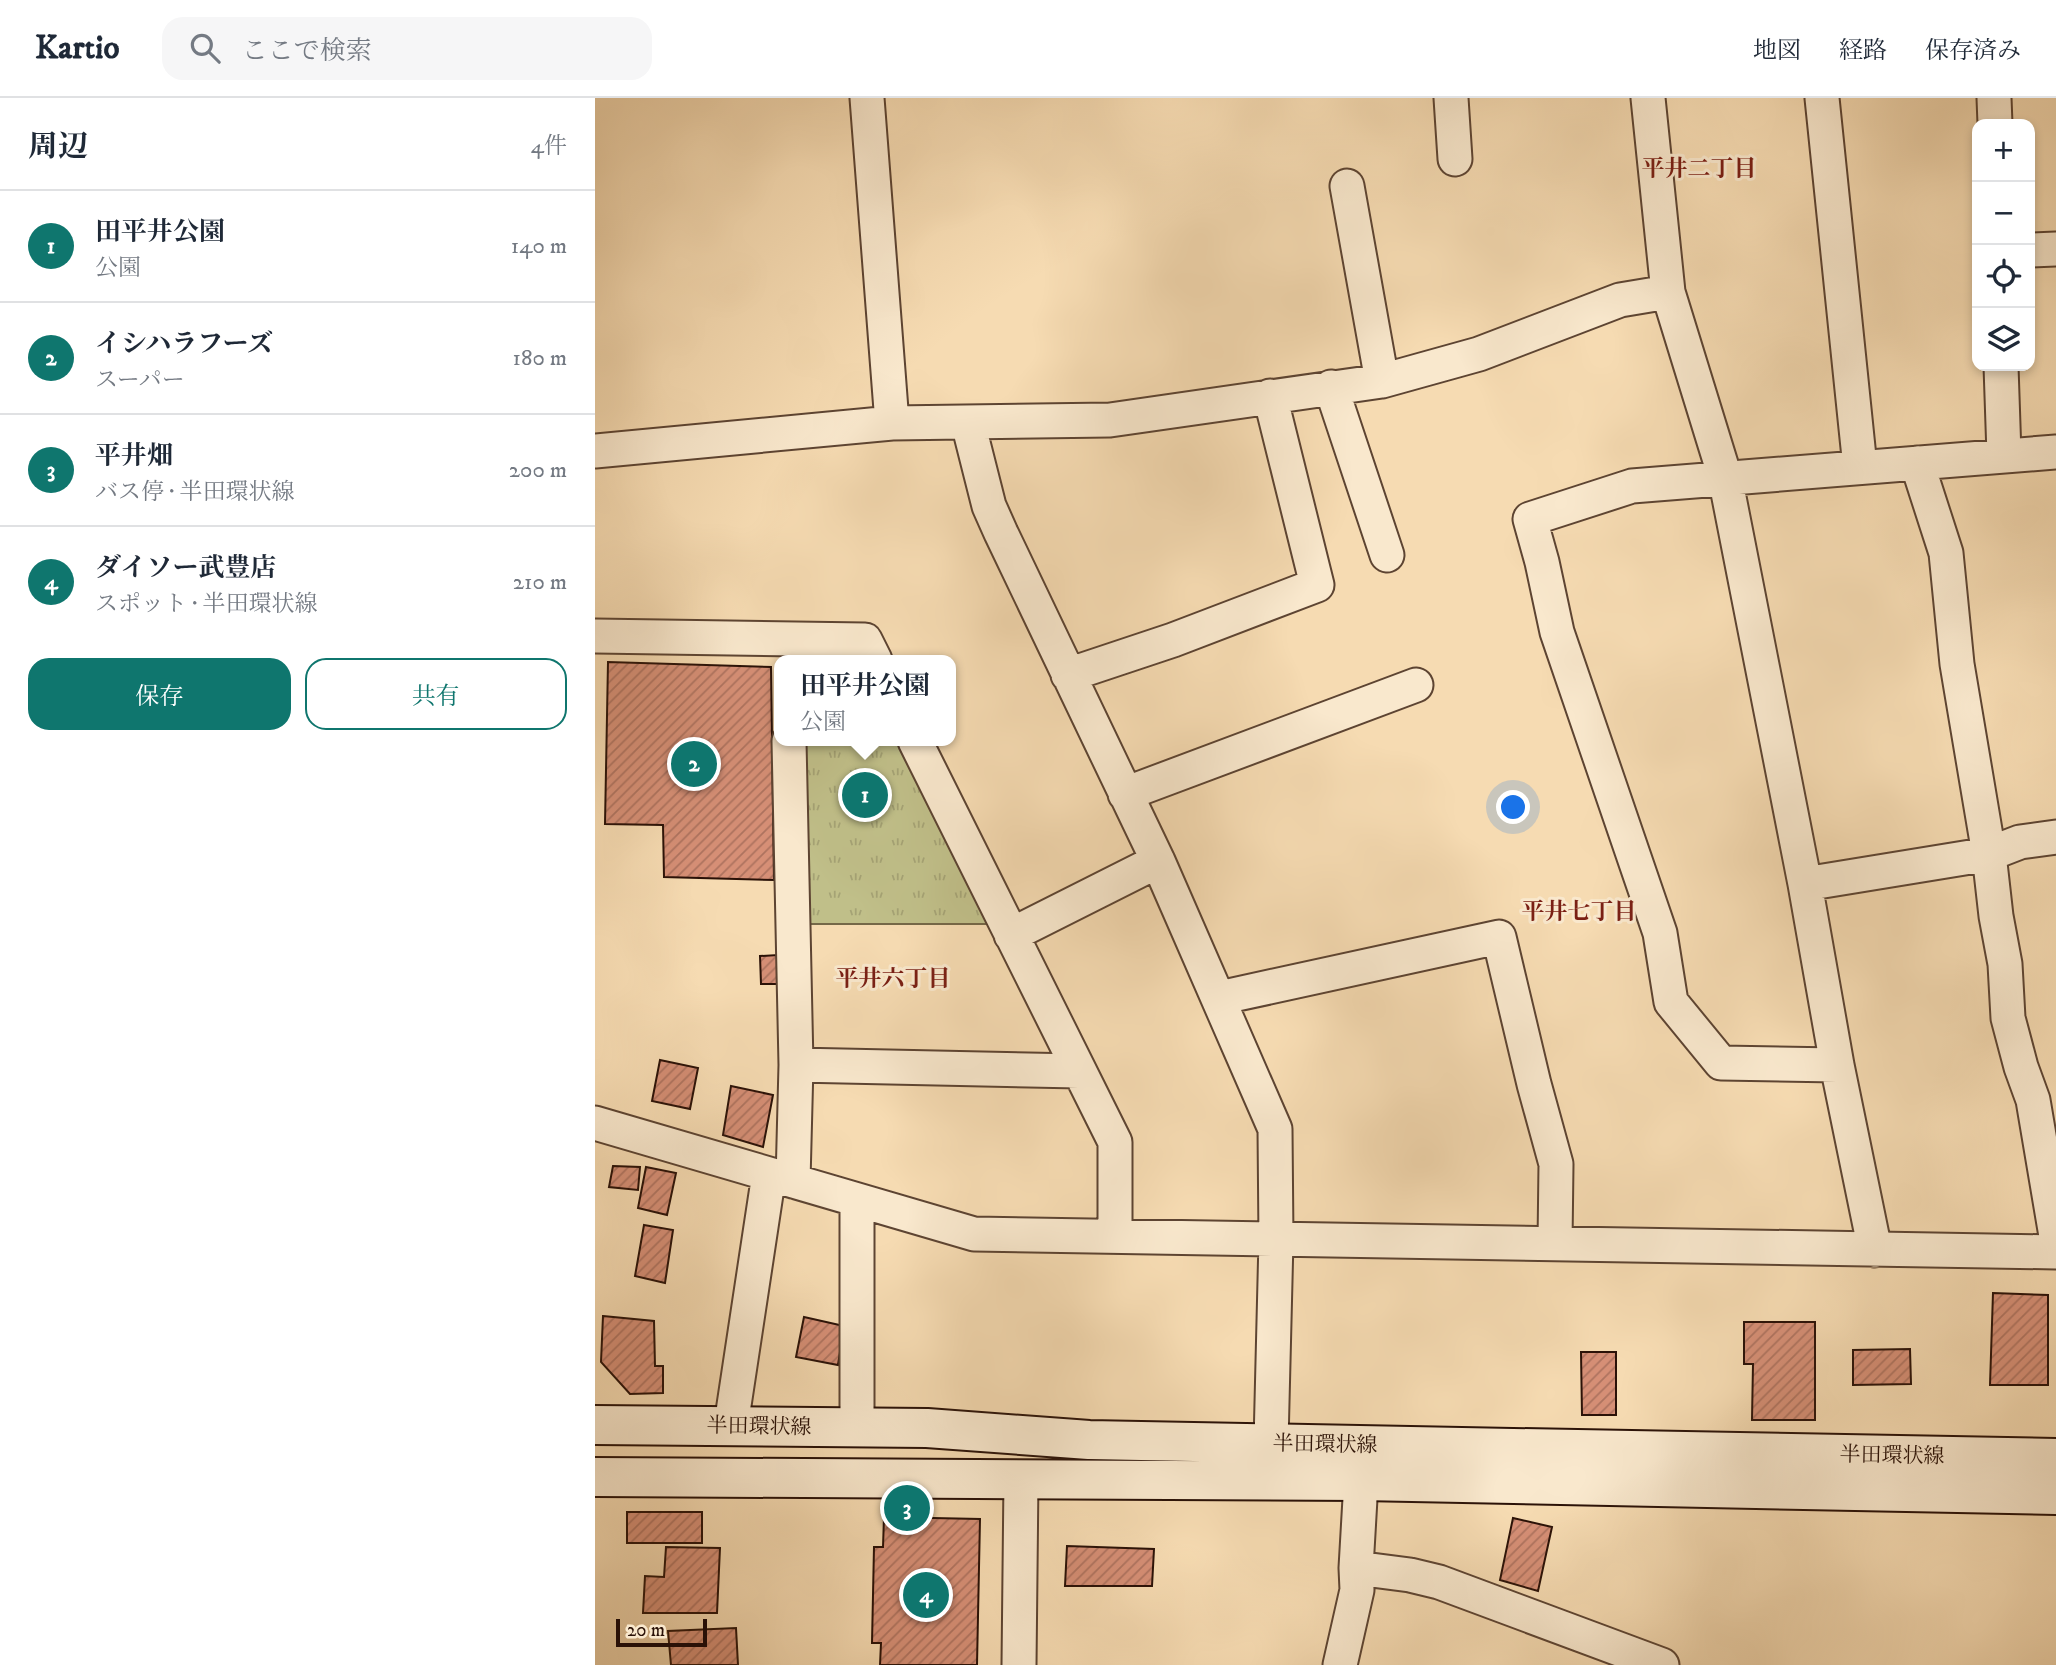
<!DOCTYPE html>
<html lang="ja">
<meta charset="utf-8">
<style>
:root{--surface:#fff;--page:#f6f6f7;--text:#1f2937;--muted:#747a83;--line:#e0e1e3;--accent:#0f766e}
body{margin:0;font-family:"IM FELL DW Pica","Noto Serif JP",serif;background:var(--page);color:var(--text)}
.controls{position:absolute;right:21px;top:21px;display:grid;overflow:hidden;border-radius:14px;box-shadow:0 4px 10px #0003}
.controls button{width:63px;height:63px;display:grid;place-items:center;padding:0;border:0;border-bottom:2px solid var(--line);background:var(--surface);color:var(--text);font:35px sans-serif}
.scale{position:absolute;left:21px;bottom:18px;width:91px;box-sizing:border-box;padding-left:7px;border:4px solid #2a1107;border-top:0;font-size:19px;line-height:24px;white-space:nowrap;color:#2a1107;-webkit-text-stroke:5px #f9e8cd;paint-order:stroke}
.you{position:absolute;left:919px;top:710px;width:24px;height:24px;margin:-18px;border:5px solid #fff;border-radius:50%;background:#1a73e8;box-shadow:0 0 0 10px #1a73e833}
.badge{display:grid;place-items:center;width:46px;height:46px;border-radius:50%;background:var(--accent);color:#fff;font-size:23px;font-weight:700}
.pin{position:absolute;translate:-50% -50%;border:4px solid #fff;box-shadow:0 2px 7px #0006}
.popup{position:absolute;left:179px;top:557px;width:182px;height:91px;box-sizing:border-box;display:grid;place-content:center;border-radius:14px;background:var(--surface);filter:drop-shadow(0 2px 5px #0005);font-size:23px;white-space:nowrap;color:var(--muted)}
.popup b{font-size:26px;color:var(--text)}
.popup::after{content:'';position:absolute;left:50%;top:100%;margin-left:-14px;border:14px solid transparent;border-top-color:var(--surface)}
.list{margin:0;padding:0;list-style:none}
h2{display:flex;justify-content:space-between;align-items:center;height:91px;margin:0;padding:0 28px;font-size:30px}
h2 small{font-size:23px;font-weight:400;color:var(--muted)}
.list li{display:grid;grid-template-columns:46px 1fr auto;gap:21px;align-items:center;box-sizing:border-box;height:112px;padding:0 28px;border-top:2px solid var(--line)}
.list b{display:block;font-size:26px;white-space:nowrap}
.list p{margin:0;font-size:23px;white-space:nowrap;color:var(--muted)}
.list em{font-size:23px;font-style:normal;color:var(--muted)}
.actions{display:flex;gap:14px;padding:21px 28px}
.actions a{flex:1;padding:16px 0;border:2px solid var(--accent);border-radius:21px;text-align:center;font-size:24px;color:var(--accent)}
.actions .main{background:var(--accent);color:#fff}
.icon{flex:none;width:38px;height:38px;fill:none;stroke:currentColor;stroke-width:2;stroke-linecap:round;stroke-linejoin:round}
.map{position:relative;flex:none;width:1461px;height:1567px;overflow:hidden}
header{display:flex;align-items:center;gap:42px;box-sizing:border-box;height:98px;padding:0 35px;background:var(--surface);border-bottom:2px solid var(--line)}
header strong{font-size:33px}
nav{display:flex;gap:38px;margin-inline-start:auto;font-size:24px}
.search{width:490px;height:63px;background:var(--page);display:flex;align-items:center;gap:18px;box-sizing:border-box;padding:0 24px;border-radius:21px;color:var(--muted);font-size:26px}
main{display:flex}
aside{flex:1;background:var(--surface)}
.map>svg:first-child{display:block}
.park{fill:url(#park-tufts);stroke:#756848;stroke-width:2}
.building{fill:url(#building-hatch);stroke:#2a1107;stroke-width:2}
.lines{fill:none;stroke-linecap:round;stroke-linejoin:round}
.minor-casing{stroke:#5d4432;stroke-width:37}
.secondary-casing{stroke:#2a1107;stroke-width:42}
.minor{stroke:#f9e8cd;stroke-width:33}
.secondary{stroke:#f9e8cd;stroke-width:38}
.labels{text-anchor:middle;stroke-width:6;stroke-linejoin:round;paint-order:stroke}
.street-label{font-size:21px;fill:#2a1107;stroke:#f9e8cd}
.neighbourhood-label{font-size:23px;font-weight:bold;fill:#7a1f14;stroke:#f9e8cd}
</style>
<header>
<strong>Kartio</strong>
<div class="search"><svg class="icon" aria-label="search" viewBox="0 0 24 24"><circle cx="10" cy="10" r="6"/><path d="M15 15l6 6"/></svg>ここで検索</div>
<nav><a>地図</a><a>経路</a><a>保存済み</a></nav>
</header>
<main>
<aside>
<h2>周辺<small>4件</small></h2>
<ul class="list">
<li><span class="badge">1</span><div><b>田平井公園</b><p>公園</p></div><em>140 m</em></li>
<li><span class="badge">2</span><div><b>イシハラフーズ</b><p>スーパー</p></div><em>180 m</em></li>
<li><span class="badge">3</span><div><b>平井畑</b><p>バス停 · 半田環状線</p></div><em>200 m</em></li>
<li><span class="badge">4</span><div><b>ダイソー武豊店</b><p>スポット · 半田環状線</p></div><em>210 m</em></li>
</ul>
<div class="actions"><a class="main">保存</a><a>共有</a></div>
</aside>
<div class="map">
<svg width="1461" height="1567" viewBox="0 0 1461 1567">
<defs>
<pattern id="park-tufts" width="24" height="20" patternUnits="userSpaceOnUse" patternTransform="scale(1.75)"><rect width="24" height="20" fill="#c0bf89"/><path d="M3 7l-1-3M5 7V3M7 7l1-3M15 17l-1-3M17 17v-4M19 17l1-3" fill="none" stroke="#a5a375"/></pattern>
<pattern id="building-hatch" width="6" height="6" patternUnits="userSpaceOnUse" patternTransform="scale(1.75)"><rect width="6" height="6" fill="#d68f76"/><path d="M-1 1l2-2M0 6l6-6M5 7l2-2" fill="none" stroke="#ae735f"/></pattern>
</defs>
<rect width="100%" height="100%" fill="#f6dbb2"/>
<filter id="stains"><feTurbulence type="fractalNoise" baseFrequency=".00286" numOctaves="4"/><feColorMatrix values="0 0 0 0 .2 0 0 0 0 .09 0 0 0 0 .02 0 0 0 .5 -.17"/></filter>
<radialGradient id="worn" r=".72"><stop offset=".6" stop-color="#630" stop-opacity="0"/><stop offset="1" stop-color="#630" stop-opacity=".3"/></radialGradient>
<!-- park -->
<path class="park" d="M210,643H303L394,826H213Z"/>
<!-- building -->
<path class="building" d="M13,564L176,569L179,782L69,779L68,727L10,726Z
M183,857V886H166L165,858Z
M65,962L103,970L95,1011L57,1003Z
M136,988L178,997L168,1049L128,1037Z
M18,1068L45,1069L43,1092L14,1089Z
M51,1069L81,1075L72,1117L43,1110Z
M49,1127L78,1132L70,1185L40,1178Z
M1398,1195L1453,1197V1287H1395Z
M8,1218L59,1223L60,1268H68V1295L35,1296L6,1264Z
M209,1219L249,1228L243,1267L201,1259Z
M1149,1224H1220V1322H1157L1158,1266H1149Z
M1315,1251L1316,1286L1258,1287V1252Z
M986,1254H1021V1317H987Z
M32,1414H107V1445H32Z
M289,1419L385,1421L382,1567H285L286,1545H277L279,1449H288Z
M918,1420L957,1429L943,1493L905,1482Z
M472,1448L559,1451L557,1488H470Z
M71,1449L125,1450L122,1515H48L50,1478L69,1479Z
M141,1530L143,1567H76L73,1533Z"/>
<g class="lines">
<defs>
<path id="minor" d="M272,0L297,325
M856,0L860,61
M1053,0L1073,194L1130,379L1210,786L1242,967L1280,1152
M1227,0L1265,369
M1399,0L1400,26
M752,88L787,283
M1435,152L1461,151
M1406,268L1409,357
M736,289L792,457
M373,325L394,408L406,435L563,763L680,1031L681,1142L676,1345
M0,353L297,325L515,322L787,283L884,256L1025,202L1073,194
M1322,365L1351,455L1362,566L1394,756L1401,818L1410,866L1413,920L1426,969L1438,1002L1461,1138
M0,538L270,542L280,562
M473,577L578,542L722,487L675,298
M194,643L201,967L198,1083
M320,643L520,1044V1137
M530,696L821,587
M1210,786L1394,756L1425,744L1461,739
M416,837L563,763
M624,900L904,839L939,986L961,1066L960,1145
M201,967L484,973
M1242,967L1126,965L1076,904L1065,835L962,534L947,464L935,421L1037,388L1461,354
M0,1025L379,1136L1461,1154
M262,1102V1329
M136,1327L174,1076
M761,1470L815,1477L844,1484L1067,1567
M424,1567L426,1381
M745,1567L762,1492L761,1470L766,1383"/>
<path id="secondary" d="M0,1327L332,1330L494,1342L1461,1360
M0,1379L766,1383L1461,1397"/>
</defs>
<!-- minor casing -->
<use href="#minor" class="minor-casing"/>
<!-- secondary casing -->
<use href="#secondary" class="secondary-casing"/>
<!-- minor -->
<use href="#minor" class="minor"/>
<!-- secondary -->
<use href="#secondary" class="secondary"/>
</g>
<g class="labels">
<!-- street labels -->
<g class="street-label">
<text transform="translate(164 1328) rotate(1)" y="7">半田環状線</text>
<text transform="translate(730 1346) rotate(1)" y="7">半田環状線</text>
<text transform="translate(1297 1357) rotate(1)" y="7">半田環状線</text>
</g>
<!-- neighbourhood labels -->
<g class="neighbourhood-label">
<text x="1104" y="78">平井二丁目</text>
<text x="984" y="821">平井七丁目</text>
<text x="298" y="888">平井六丁目</text>
</g>
</g>
<rect width="100%" height="100%" filter="url(#stains)"/>
<rect width="100%" height="100%" fill="url(#worn)"/>
</svg>
<div class="controls">
<button>+</button>
<button>−</button>
<button><svg class="icon" aria-label="locate" viewBox="0 0 24 24"><circle cx="12" cy="12" r="6"/><path d="M12 2v4M12 18v4M2 12h4M18 12h4"/></svg></button>
<button><svg class="icon" aria-label="layers" viewBox="0 0 24 24"><path d="M12 4l9 5-9 5-9-5zM3 14l9 5 9-5"/></svg></button>
</div>
<div class="scale">20 m</div>
<div class="you"></div>
<div class="pin badge" style="left:270px;top:697px">1</div>
<div class="popup"><b>田平井公園</b>公園</div>
<div class="pin badge" style="left:99px;top:666px">2</div>
<div class="pin badge" style="left:312px;top:1410px">3</div>
<div class="pin badge" style="left:331px;top:1497px">4</div>
</div>
</main>
